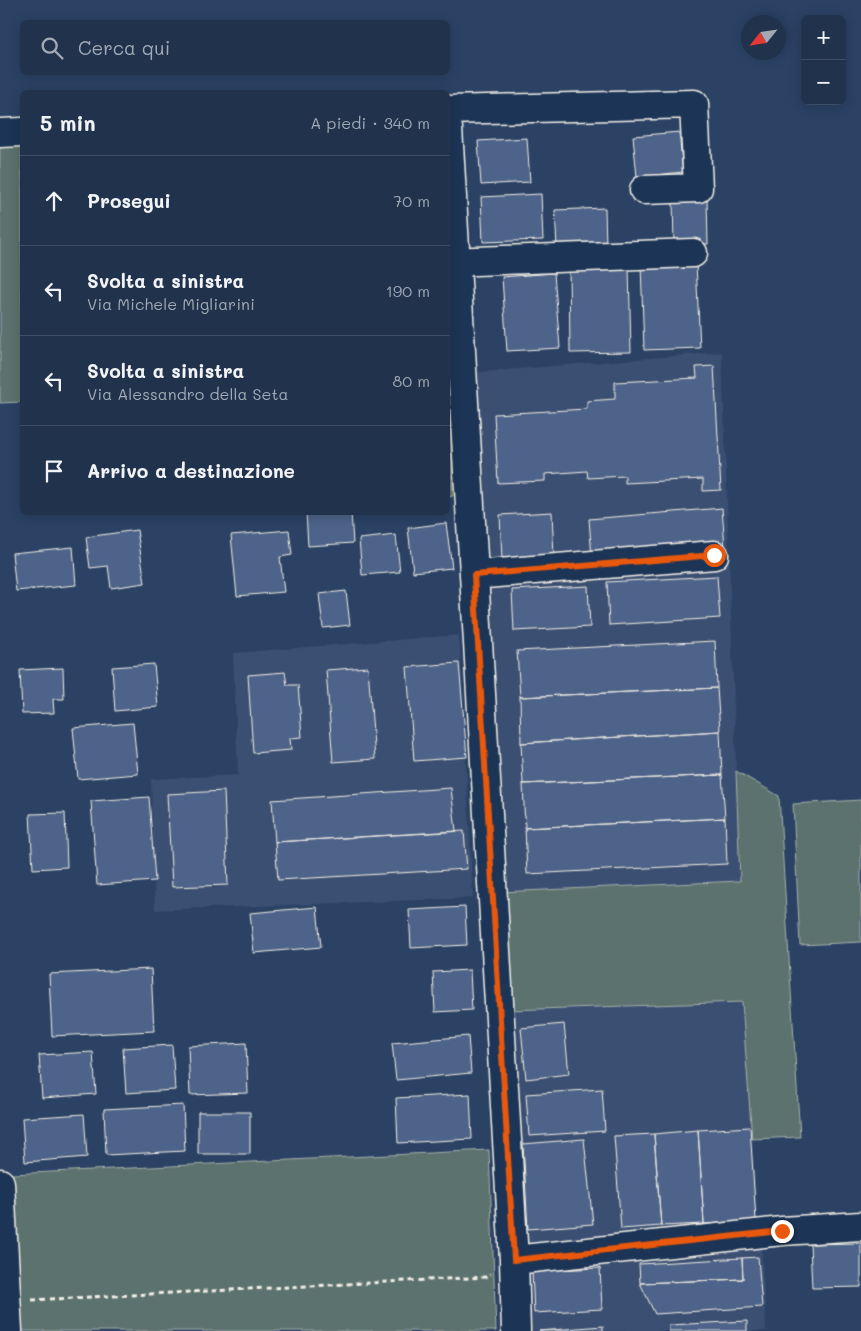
<!DOCTYPE html>
<html lang="it">
<meta charset="utf-8">
<style>
:root{--surface:#20324c;--page:#283a53;--text:#f1f3f6;--muted:#a2aab5;--line:#3d4d64}
body{margin:0;font-family:Mali,sans-serif;background:var(--page);color:var(--text)}
.controls{position:absolute;right:15px;top:15px;display:grid;overflow:hidden;border-radius:8px;box-shadow:0 2px 12px #0003}
.controls button{width:45px;height:45px;display:grid;place-items:center;padding:0;border:0;border-bottom:1px solid var(--line);background:var(--surface);color:var(--text);font:25px sans-serif}
.compass{position:absolute;left:741px;top:15px;width:45px;height:45px;border-radius:50%;background:var(--surface);box-shadow:0 2px 12px #0003;rotate:240deg}
.stop{position:absolute;width:15px;height:15px;margin:-11px;border:4px solid #ea580c;border-radius:50%;background:#fff}
.stop.end{background:#ea580c;border-color:#fff;box-shadow:0 1px 5px #0008}
.list{margin:0;padding:0;list-style:none}
h2{display:flex;justify-content:space-between;align-items:center;height:65px;margin:0;padding:0 20px;font-size:21px}
h2 small{font-size:16px;font-weight:400;color:var(--muted)}
.list li{display:grid;grid-template-columns:32px 1fr auto;gap:15px;align-items:center;box-sizing:border-box;height:90px;padding:0 20px;border-top:1px solid var(--line)}
.list b{display:block;font-size:19px;white-space:nowrap}
.list p{margin:0;font-size:16px;white-space:nowrap;color:var(--muted)}
.list em{font-size:16px;font-style:normal;color:var(--muted)}
.icon{flex:none;width:28px;height:28px;fill:none;stroke:currentColor;stroke-width:2;stroke-linecap:round;stroke-linejoin:round}
.map{position:relative;flex:none;width:861px;height:1331px;overflow:hidden}
.search{position:absolute;background:var(--surface);box-shadow:0 2px 12px #0003;left:20px;top:20px;width:430px;height:55px;display:flex;align-items:center;gap:12px;box-sizing:border-box;padding:0 18px;border-radius:8px;color:var(--muted);font-size:19px}
.panel{position:absolute;background:var(--surface);box-shadow:0 2px 12px #0003;left:20px;top:90px;width:430px;height:425px;border-radius:8px}
.map>svg:first-child{display:block}
.built{fill:#3a4f72}
.green{fill:#5b726e;stroke:#a8b2ab}
.building{fill:#4e6389;stroke:#f4f1e8}
.lines{fill:none;stroke-linecap:round;stroke-linejoin:round}
.minor-casing{stroke:#f4f1e8;stroke-width:31}
.path{stroke:#f4f1e8;stroke-width:3;stroke-dasharray:5 4;stroke-linecap:butt}
.minor{stroke:#1d3557;stroke-width:28}
.route{stroke:#ea580c;stroke-width:6}
</style>
<div class="map">
<svg width="861" height="1331" viewBox="0 0 861 1331">
<rect width="100%" height="100%" fill="#2b4265"/>
<filter id="ink" filterUnits="userSpaceOnUse"><feTurbulence type="fractalNoise" baseFrequency=".02" numOctaves="2"/><feDisplacementMap in="SourceGraphic" scale="10" xChannelSelector="R" yChannelSelector="G"/><feConvolveMatrix kernelMatrix="1 2 1 2 8 2 1 2 1" color-interpolation-filters="sRGB"/></filter>
<g filter="url(#ink)">
<!-- built -->
<path class="built" d="M722,352L740,881L501,892L470,373Z
M459,635L473,898L155,910L151,779L238,775L233,653Z
M743,1002L758,1225L522,1250L509,1010Z
M761,1242L766,1331H526L524,1266Z"/>
<!-- green -->
<path class="green" d="M22,146V402L0,403V147Z
M448,384H450L453,496L448,497Z
M736,771L779,796L800,1137L752,1139L742,1002L509,1010L501,892L740,881Z
M861,800V942L800,945L793,804Z
M489,1150L496,1331H21L12,1174Z"/>
<!-- building -->
<path class="building" d="M679,132L683,172L637,177L633,136Z
M527,138L530,182L481,185L478,141Z
M541,194L543,240L483,242L481,197Z
M707,198L708,244L674,245L673,199Z
M605,208L606,245L557,247L555,210Z
M696,263L700,348L644,350L641,265Z
M629,267L631,352L570,353L569,268Z
M554,273L560,348L507,351L502,277Z
M714,366L721,490L703,491V479L625,483V476L588,478L587,471L545,474V481L498,483L494,414L587,409V401L615,399V382L697,378L696,367Z
M722,508L725,548L592,558L589,519Z
M306,512H351L353,543L308,546Z
M552,512L554,557L502,560L500,515Z
M446,523L452,568L413,572L408,528Z
M137,530L145,583L111,588L108,566L90,568L86,537Z
M289,530L292,555L280,557L284,592L237,596L231,535Z
M396,535L400,572L362,575L359,539Z
M73,547L76,585L16,591L12,553Z
M717,576L720,618L609,625L607,582Z
M588,586L590,627L514,631L512,590Z
M346,591L350,625L323,628L319,594Z
M715,641L717,688L520,697L517,651Z
M459,663L467,757L414,761L407,667Z
M154,664L158,707L115,711L112,667Z
M368,667L375,759L333,762L326,670Z
M63,668L64,699H53L54,713L22,714L20,670Z
M285,672L287,685H298L302,737L290,738L291,750L253,753L248,675Z
M717,688L720,731L521,743L520,697Z
M133,723L138,774L78,779L73,728Z
M720,731L722,775L523,784L521,743Z
M722,775L725,818L525,828L523,784Z
M451,788L456,831L275,842L272,800Z
M224,791L228,885L172,887L167,794Z
M149,797L155,881L97,885L91,801Z
M65,813L67,867L33,869L30,814Z
M725,818L727,864L527,874L525,828Z
M464,831L467,869L278,880L275,842Z
M317,907L321,947L254,953L250,913Z
M465,907L467,945L411,948L409,910Z
M151,969L154,1031L52,1036L49,974Z
M470,970L472,1010L435,1012L433,972Z
M564,1024L569,1074L526,1079L521,1028Z
M468,1036L471,1073L396,1080L392,1043Z
M246,1043L248,1093L190,1095L188,1046Z
M172,1045L175,1090L126,1093L123,1048Z
M93,1052L96,1094L42,1098L39,1055Z
M602,1089L605,1131L529,1136L526,1094Z
M470,1094L472,1139L398,1143L396,1098Z
M183,1105L185,1151L106,1155L104,1109Z
M198,1112H250V1154H198Z
M84,1114L87,1157L25,1162L22,1118Z
M750,1127L756,1221L704,1224L698,1130Z
M698,1130L704,1224L661,1226L654,1134Z
M654,1134L661,1226L621,1229L614,1136Z
M584,1139L593,1224L528,1229L523,1144Z
M861,1243V1287L812,1288L810,1244Z
M758,1257L762,1307L655,1314L640,1283L743,1279L742,1258Z
M742,1258L743,1279L640,1283L639,1264Z
M600,1268L602,1309L534,1313L532,1271Z
M747,1321V1331H669V1325Z
M603,1326V1331H539Z"/>
<g class="lines">
<defs>
<path id="minor" d="M448,110L694,104L698,188L644,190
M448,128L514,1260L516,1331
M0,133L22,132
M448,262L693,253
M474,575L714,555
M0,1183L8,1331
M514,1260L782,1231L861,1226"/>
</defs>
<!-- minor casing -->
<use href="#minor" class="minor-casing"/>
<!-- path -->
<path class="path" d="M32,1300L486,1277L490,1274"/>
<!-- minor -->
<use href="#minor" class="minor"/>
</g>
</g>
<g class="lines" filter="url(#ink)">
<!-- route -->
<path class="route" d="M714,555L474,575L514,1260L782,1231"/>
</g>
</svg>
<div class="controls">
<button>+</button>
<button>−</button>
</div>
<svg class="compass" viewBox="-18 -18 36 36"><path d="M0-13l5 13h-10z" fill="#e53935"/><path d="M0 13l5-13h-10z" fill="#a2aab5"/></svg>
<div class="stop" style="left:714px;top:555px"></div>
<div class="stop end" style="left:782px;top:1231px"></div>
<div class="search"><svg class="icon" aria-label="search" viewBox="0 0 24 24"><circle cx="10" cy="10" r="6"/><path d="M15 15l6 6"/></svg>Cerca qui</div>
<section class="panel">
<h2>5 min<small>A piedi · 340 m</small></h2>
<ul class="list">
<li><svg class="icon" aria-label="ahead" viewBox="0 0 24 24"><path d="M12 20V5M6 11l6-6 6 6"/></svg><div><b>Prosegui</b></div><em>70 m</em></li>
<li><svg class="icon" aria-label="left" viewBox="0 0 24 24"><path d="M17 20v-9H6M10 6l-5 5 5 5"/></svg><div><b>Svolta a sinistra</b><p>Via Michele Migliarini</p></div><em>190 m</em></li>
<li><svg class="icon" aria-label="left" viewBox="0 0 24 24"><path d="M17 20v-9H6M10 6l-5 5 5 5"/></svg><div><b>Svolta a sinistra</b><p>Via Alessandro della Seta</p></div><em>80 m</em></li>
<li><svg class="icon" aria-label="arrive" viewBox="0 0 24 24"><path d="M6 21V4h12l-3 4 3 4H6"/></svg><div><b>Arrivo a destinazione</b></div></li>
</ul>
</section>
</div>
